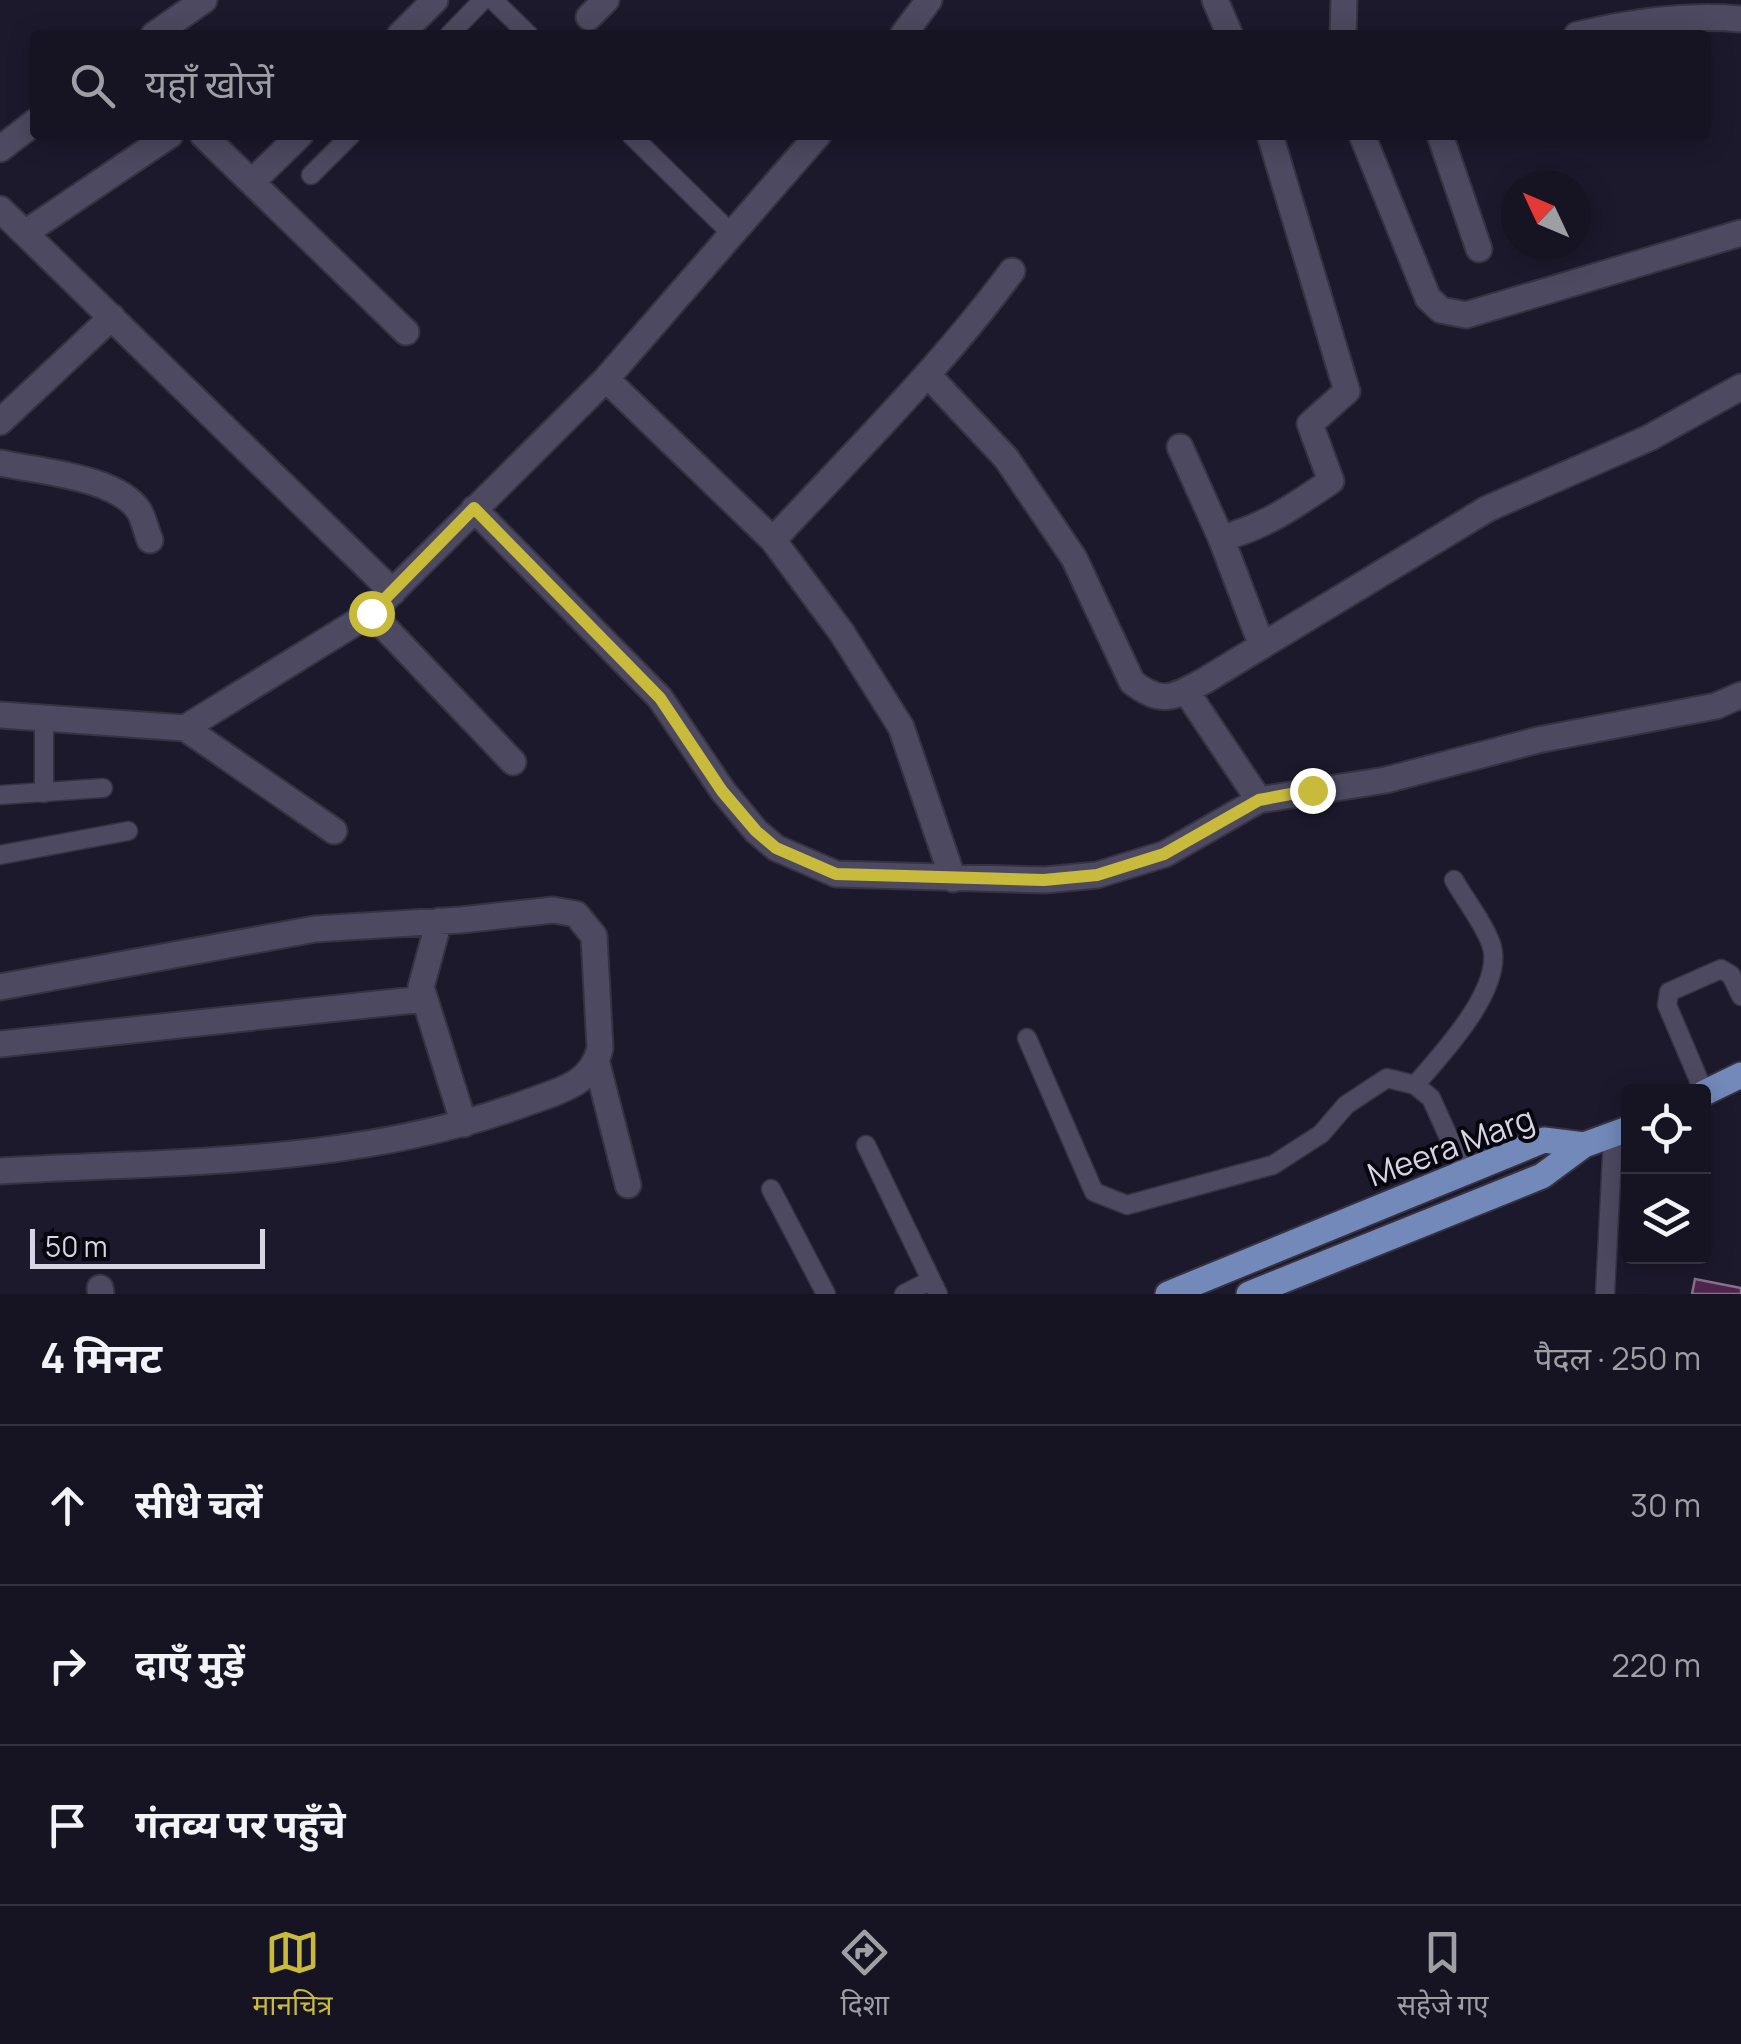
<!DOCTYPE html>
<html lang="hi">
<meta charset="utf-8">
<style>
:root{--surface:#161322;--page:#1f1c2a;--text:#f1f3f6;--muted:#9e9ea5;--line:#353240;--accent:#c8bb3b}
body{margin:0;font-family:Manrope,"Noto Sans Devanagari",sans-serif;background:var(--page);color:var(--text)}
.controls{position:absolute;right:30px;bottom:30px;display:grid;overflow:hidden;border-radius:10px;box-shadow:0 5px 25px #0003}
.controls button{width:90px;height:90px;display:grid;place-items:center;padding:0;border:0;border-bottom:2px solid var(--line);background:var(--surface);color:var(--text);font:50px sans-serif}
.compass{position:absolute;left:1501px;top:170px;width:90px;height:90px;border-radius:50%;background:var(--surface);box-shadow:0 5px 25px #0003;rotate:314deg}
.scale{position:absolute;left:30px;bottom:25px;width:235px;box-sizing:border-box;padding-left:10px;border:5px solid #d7d4e3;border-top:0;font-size:28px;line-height:35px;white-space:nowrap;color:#d7d4e3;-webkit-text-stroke:8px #07060e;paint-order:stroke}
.stop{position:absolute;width:30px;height:30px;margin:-22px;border:8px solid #c8bb3b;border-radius:50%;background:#fff}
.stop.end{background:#c8bb3b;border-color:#fff;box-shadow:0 2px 10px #0008}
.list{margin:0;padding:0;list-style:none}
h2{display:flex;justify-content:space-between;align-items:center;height:130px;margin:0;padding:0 40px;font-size:42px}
h2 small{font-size:32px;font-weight:400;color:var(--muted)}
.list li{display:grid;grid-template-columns:65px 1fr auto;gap:30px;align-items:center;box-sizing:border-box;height:160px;padding:0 40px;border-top:2px solid var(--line)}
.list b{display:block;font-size:38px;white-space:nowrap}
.list em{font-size:32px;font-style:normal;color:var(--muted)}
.icon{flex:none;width:55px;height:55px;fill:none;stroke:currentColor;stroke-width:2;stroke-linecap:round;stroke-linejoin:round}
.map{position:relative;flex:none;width:1741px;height:1294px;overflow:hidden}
.search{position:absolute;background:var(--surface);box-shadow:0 5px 25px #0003;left:30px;right:30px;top:30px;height:110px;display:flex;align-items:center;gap:25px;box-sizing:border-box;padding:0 35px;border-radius:10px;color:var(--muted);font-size:38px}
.sheet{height:610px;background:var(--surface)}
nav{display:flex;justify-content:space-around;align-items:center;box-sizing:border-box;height:140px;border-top:2px solid var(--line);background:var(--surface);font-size:28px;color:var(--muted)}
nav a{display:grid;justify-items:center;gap:5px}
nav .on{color:var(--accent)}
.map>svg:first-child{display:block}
.building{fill:#502450;stroke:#867185;stroke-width:2.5}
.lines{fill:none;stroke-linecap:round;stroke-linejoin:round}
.lane-casing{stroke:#363242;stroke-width:21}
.street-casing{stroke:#363242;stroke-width:29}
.primary-casing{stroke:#363242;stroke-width:29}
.lane{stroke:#4d4960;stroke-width:18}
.street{stroke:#4d4960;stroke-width:25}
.primary{stroke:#7289ba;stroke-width:25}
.route{stroke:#c8bb3b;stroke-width:12}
.labels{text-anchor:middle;stroke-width:8;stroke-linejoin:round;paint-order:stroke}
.street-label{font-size:32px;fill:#d7d4e3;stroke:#07060e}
</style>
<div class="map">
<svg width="1741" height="1294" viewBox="0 0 1741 1294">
<rect width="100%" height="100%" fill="#1d192d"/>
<!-- building -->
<path class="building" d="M1695,1279L1741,1288V1294H1692Z"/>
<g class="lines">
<defs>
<path id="lane" d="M493,0L529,35
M449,35L483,0
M631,135L734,236
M311,175L351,135
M44,793V719
M0,795L103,788
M0,855L128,831
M1027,1038L1094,1192L1127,1205L1273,1165L1321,1134L1346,1105L1387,1078L1415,1085L1431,1098L1465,1173
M1415,1085C1441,1055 1503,990 1492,947C1487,928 1464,898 1454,880
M1704,1092L1667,1005L1669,992L1721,969L1731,975L1741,996
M866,1145L938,1294
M771,1189L826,1294
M904,1294L931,1280
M1605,1294L1613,1137"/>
<path id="street" d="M1215,0L1230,35
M589,17L606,0
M154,35L204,0
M400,35L435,0
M903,35L929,0
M1343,35L1344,0
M1577,35C1632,22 1685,14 1741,19
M203,135L406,332
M1362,135L1428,298L1441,310L1466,315L1741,233
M1440,135L1479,249
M0,149L35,122
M252,182L300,135
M0,209L393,592
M25,233L170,135
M928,375L1006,458L1074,558L1132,682C1161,705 1173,698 1204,681L1487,509L1649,438L1741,387
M606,379L773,540L842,633L901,727L953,879
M0,422L112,317
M1180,447L1221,538L1262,646
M0,463C37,471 118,477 139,511C144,519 146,531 150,540
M474,509L660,698L723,791L756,831L776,848L836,874L1045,880L1097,875L1165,854L1259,800
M1221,538C1263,528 1296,505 1331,481L1310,424L1347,391L1270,135
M773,540C855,452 941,367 1012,271
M371,613L513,762
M1186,691L1259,800L1386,780L1538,740L1716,706L1741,695
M0,715L185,728L371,613L606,379L818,135
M185,728L334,831
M439,921L421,987L464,1124
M0,987L315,929L461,920L553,910L576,914L594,936L600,1048C592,1085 558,1091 526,1103C358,1165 177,1161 0,1171
M0,1044L424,999
M597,1064L628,1185
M100,1288L101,1294"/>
<path id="primary" d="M1704,1093L1741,1075
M1168,1294L1544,1140L1584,1145
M1249,1294L1542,1176L1584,1145L1628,1129"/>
</defs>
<!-- lane casing -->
<use href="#lane" class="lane-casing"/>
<!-- street casing -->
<use href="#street" class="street-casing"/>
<!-- primary casing -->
<use href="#primary" class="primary-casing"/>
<!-- lane -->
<use href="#lane" class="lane"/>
<!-- street -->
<use href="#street" class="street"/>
<!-- primary -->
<use href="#primary" class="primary"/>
</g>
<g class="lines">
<!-- route -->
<path class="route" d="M371,613L474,508L660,698L722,791L756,831L776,848L836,874L1044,880L1097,875L1164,854L1259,800L1312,790"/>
</g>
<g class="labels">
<!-- street labels -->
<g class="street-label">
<text transform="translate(1451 1147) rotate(-20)" y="11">Meera Marg</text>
</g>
</g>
</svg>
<div class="controls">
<button><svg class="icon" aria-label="locate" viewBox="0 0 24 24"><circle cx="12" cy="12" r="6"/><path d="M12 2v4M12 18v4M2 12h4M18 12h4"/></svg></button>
<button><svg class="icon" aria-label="layers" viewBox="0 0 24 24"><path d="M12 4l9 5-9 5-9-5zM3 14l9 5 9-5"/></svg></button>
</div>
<svg class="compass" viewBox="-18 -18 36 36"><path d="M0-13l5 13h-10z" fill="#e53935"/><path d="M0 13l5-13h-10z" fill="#9e9ea5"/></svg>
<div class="scale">50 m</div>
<div class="stop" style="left:371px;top:613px"></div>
<div class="stop end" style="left:1312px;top:790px"></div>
<div class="search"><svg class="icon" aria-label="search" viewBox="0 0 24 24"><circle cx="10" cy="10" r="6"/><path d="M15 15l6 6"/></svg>यहाँ खोजें</div>
</div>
<section class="sheet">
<h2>4 मिनट<small>पैदल · 250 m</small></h2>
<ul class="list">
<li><svg class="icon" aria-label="ahead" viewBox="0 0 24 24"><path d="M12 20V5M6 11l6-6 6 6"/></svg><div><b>सीधे चलें</b></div><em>30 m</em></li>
<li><svg class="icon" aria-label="right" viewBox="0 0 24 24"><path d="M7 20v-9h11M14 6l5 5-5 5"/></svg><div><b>दाएँ मुड़ें</b></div><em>220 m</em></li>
<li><svg class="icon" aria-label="arrive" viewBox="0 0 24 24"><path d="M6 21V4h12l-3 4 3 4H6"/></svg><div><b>गंतव्य पर पहुँचे</b></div></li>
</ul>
</section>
<nav>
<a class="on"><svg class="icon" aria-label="map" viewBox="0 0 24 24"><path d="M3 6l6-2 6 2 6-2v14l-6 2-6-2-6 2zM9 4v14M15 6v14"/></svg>मानचित्र</a>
<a><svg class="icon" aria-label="directions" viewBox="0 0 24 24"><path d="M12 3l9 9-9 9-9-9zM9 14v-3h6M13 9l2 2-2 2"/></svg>दिशा</a>
<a><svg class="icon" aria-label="saved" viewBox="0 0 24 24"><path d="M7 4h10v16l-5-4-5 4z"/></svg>सहेजे गए</a>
</nav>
